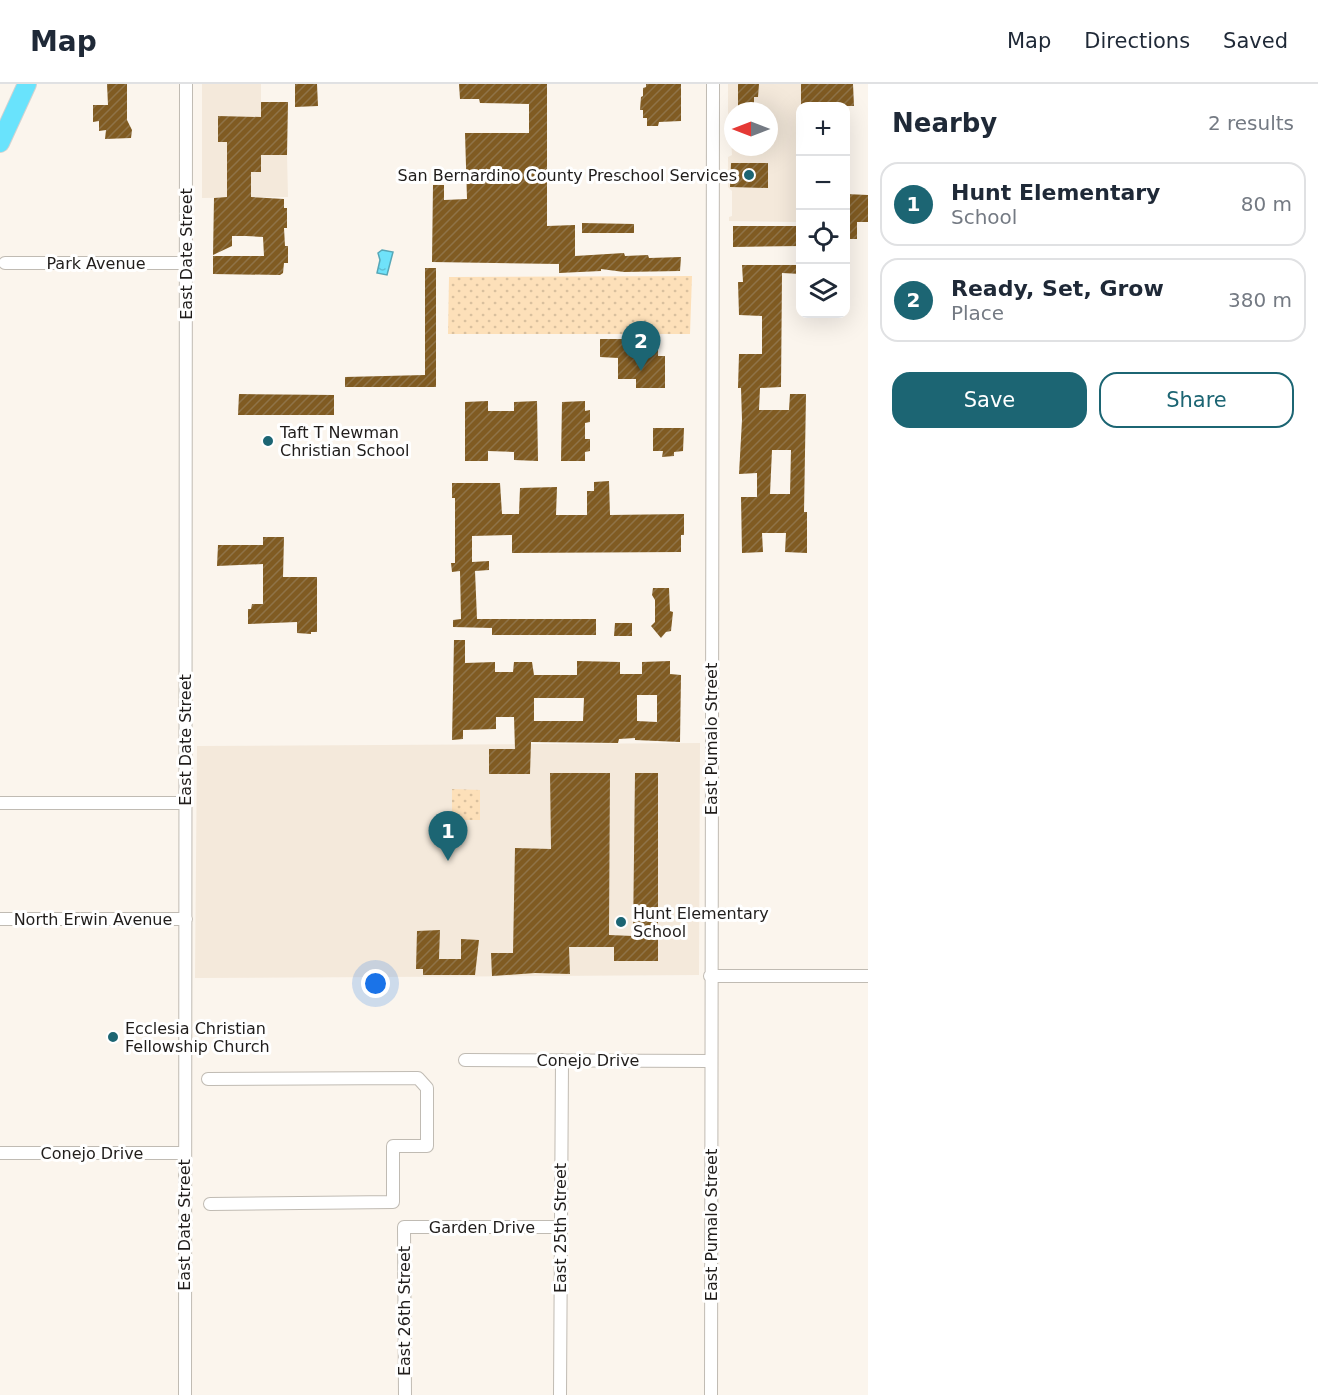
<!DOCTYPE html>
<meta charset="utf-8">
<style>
:root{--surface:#fff;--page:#f6f6f7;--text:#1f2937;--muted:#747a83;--line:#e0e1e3;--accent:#1c6573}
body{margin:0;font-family:"DejaVu Sans",sans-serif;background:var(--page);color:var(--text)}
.controls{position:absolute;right:18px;top:18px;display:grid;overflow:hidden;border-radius:12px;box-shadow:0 6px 24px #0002}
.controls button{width:54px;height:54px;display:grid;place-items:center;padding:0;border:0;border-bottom:2px solid var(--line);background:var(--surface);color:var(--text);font:30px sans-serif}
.compass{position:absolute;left:724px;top:18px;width:54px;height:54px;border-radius:50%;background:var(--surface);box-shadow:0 6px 24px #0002;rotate:270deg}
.you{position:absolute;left:376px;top:900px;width:21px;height:21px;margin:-15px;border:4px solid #fff;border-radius:50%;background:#1a73e8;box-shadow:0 0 0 9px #1a73e833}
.badge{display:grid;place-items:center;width:39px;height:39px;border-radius:50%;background:var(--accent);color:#fff;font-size:20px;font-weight:700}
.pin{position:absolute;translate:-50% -50px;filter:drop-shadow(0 2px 3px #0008)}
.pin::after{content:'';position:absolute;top:32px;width:21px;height:18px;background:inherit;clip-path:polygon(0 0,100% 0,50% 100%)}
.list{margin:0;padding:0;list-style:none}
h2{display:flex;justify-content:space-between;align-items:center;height:78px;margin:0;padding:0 24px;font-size:26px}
h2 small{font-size:20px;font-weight:400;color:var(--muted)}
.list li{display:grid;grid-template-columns:39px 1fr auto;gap:18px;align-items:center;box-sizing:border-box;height:84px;margin:0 12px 12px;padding:0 12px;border:2px solid var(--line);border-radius:18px}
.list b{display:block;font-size:22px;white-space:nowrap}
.list p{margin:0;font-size:20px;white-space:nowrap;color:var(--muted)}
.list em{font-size:20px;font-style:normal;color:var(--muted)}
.actions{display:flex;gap:12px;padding:18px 24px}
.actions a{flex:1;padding:14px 0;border:2px solid var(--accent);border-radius:18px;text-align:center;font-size:21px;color:var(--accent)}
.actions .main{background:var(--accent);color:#fff}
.icon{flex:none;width:33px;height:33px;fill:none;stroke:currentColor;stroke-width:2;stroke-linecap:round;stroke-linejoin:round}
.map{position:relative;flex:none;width:868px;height:1311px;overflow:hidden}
header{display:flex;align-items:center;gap:36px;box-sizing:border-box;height:84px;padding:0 30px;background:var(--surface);border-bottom:2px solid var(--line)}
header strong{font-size:28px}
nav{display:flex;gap:33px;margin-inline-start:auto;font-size:21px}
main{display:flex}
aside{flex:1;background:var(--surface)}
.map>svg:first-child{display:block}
.built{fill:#f4e9db;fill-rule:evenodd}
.grass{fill:url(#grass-dots)}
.water{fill:url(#water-ripples);stroke:#57a7b7;stroke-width:1.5}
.building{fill:url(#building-hatch);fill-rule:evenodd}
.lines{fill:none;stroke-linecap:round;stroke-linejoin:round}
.minor-casing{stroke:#c0bbb3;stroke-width:14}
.highway-casing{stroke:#d2d2d1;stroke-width:20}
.minor{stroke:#fff;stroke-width:12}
.highway{stroke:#69e3fc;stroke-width:18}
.poi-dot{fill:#1c6573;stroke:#fff;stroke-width:2}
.labels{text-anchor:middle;stroke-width:6;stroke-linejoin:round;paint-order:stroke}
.poi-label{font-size:16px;fill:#201d1b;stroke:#fff;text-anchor:start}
.street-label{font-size:16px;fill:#201d1b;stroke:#fff}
</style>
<header>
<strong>Map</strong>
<nav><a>Map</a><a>Directions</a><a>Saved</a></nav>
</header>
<main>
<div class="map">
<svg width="868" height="1311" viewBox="0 0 868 1311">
<defs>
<pattern id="grass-dots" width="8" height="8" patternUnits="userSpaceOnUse" patternTransform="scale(1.5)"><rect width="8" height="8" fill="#fde0b9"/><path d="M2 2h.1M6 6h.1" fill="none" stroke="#d9c09e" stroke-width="1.8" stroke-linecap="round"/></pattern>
<pattern id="water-ripples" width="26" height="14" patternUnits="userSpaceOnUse" patternTransform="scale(1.5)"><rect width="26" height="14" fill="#6fe2fa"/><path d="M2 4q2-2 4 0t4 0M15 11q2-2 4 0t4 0" fill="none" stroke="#60c1d6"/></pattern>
<pattern id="building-hatch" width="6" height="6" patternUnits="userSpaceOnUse" patternTransform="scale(1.5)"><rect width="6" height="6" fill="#805b22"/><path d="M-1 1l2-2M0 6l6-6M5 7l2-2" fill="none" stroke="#8f7348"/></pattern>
</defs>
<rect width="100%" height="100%" fill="#fbf5ed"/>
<!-- built -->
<path class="built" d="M202,0H261V71H287L288,113L202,114Z
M728,0H828V22H800V138L729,137V133L732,132V107L728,103V73L732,71L731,55L728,54ZM733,27H769V63H733Z
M700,659L699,891L195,894L197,662Z"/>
<!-- grass -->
<path class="grass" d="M692,192L690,250H448L449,193Z
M452,705L480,706V736H452Z"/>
<!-- water -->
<path class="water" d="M382,166L393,168L387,191L377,189L380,176L378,169Z"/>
<!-- building -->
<path class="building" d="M107,0H127V36L132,46L131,54L105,55L106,46L99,47V37L93,38V21H108Z
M295,0H317L318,22L295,23Z
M459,0H547V142L575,141V172L624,169L625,172L648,171L649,174L681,173L680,187L624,188L601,185V187L559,189V180L432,178L433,101H444V116L467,115L465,49H529V20L480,19L479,15H460Z
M646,0H681V37L659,38L658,42H647V34H643V26H640L641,13L643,12V4L646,3Z
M738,0H759L758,13H754V27H738Z
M801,0H853L854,22H801Z
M261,18H288L287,71H261V88H251V113L284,115V124H287V144H284L285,162H288V179H284L283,189L280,191L213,190V172H264L263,153L246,152H232V162L213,171L214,114L227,113V58H218V32L261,33Z
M731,79H768V104L730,103Z
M846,110L868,111V138H857V155H846Z
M582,139L634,140V149H582Z
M733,142H801V162L733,163Z
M742,181H801V190L782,189L781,303L760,304L759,326H789L790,310H806L804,428H807V469L785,468L786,449H762L763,468L742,469L741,413H757V389L739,390L742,336L741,304H738L739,270H762V232L739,231L738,198H743ZM772,366H791L790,410H770Z
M425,184H436V303H345V293L425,291Z
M600,255H658V272H665V304H636V295H618V274L600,273Z
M239,310L334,311V331H238Z
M488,317V327H514V318L537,317L538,377L514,376V368L488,367V377H465V318Z
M585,317V327L590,326V338L585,339V355H590V367L585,368V377H561L562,318Z
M653,344H684L683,367L674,368V372L662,373L663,367H653Z
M609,397L610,431L684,430V451H681V468L512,469V451L472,452V478L489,477V486L475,487L477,535H596V551H492V544L453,543V536L461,535L460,487L452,488L451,479H455V414H452V399H500L502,430H519L520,404L557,403L556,431H587V407H594V398Z
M263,453H284L283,493H317V548H311V550L297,549V538L248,540V525H251L252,520H263V480L217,482L218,461H263Z
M653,504H669L670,527L673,528L671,547L666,548L661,554L651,542L655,538V516L652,511Z
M615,539H632V552H614Z
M454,556H465V579L495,578V588H513L514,578H532L534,591H577V577L620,578V590H642V578L670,577V590L681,591L680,658L635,656V654L619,655L618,659L531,658L530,690H489V665H515L514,633H496V645L463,646V655L452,656ZM637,611H657V638L637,637ZM534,614H584L583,637H534Z
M550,689H610L609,851L633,852L635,689H658V877H614V863H569L570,890L535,889L492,892L491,869H513L515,764L551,765Z
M440,846L439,875H461V855L479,856L475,891H423V885H416L417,847Z"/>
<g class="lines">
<defs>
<path id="minor" d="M5,179H186
M0,719H185
M0,835H186
M710,892H868
M465,976L711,977
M208,995L418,994L427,1004V1062H393V1118L210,1120
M0,1069H184
M185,1311L186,0
M405,1311L404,1143H560
M560,1311L562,976
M711,1311L713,0"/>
<path id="highway" d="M0,59L27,0"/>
</defs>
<!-- minor casing -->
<use href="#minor" class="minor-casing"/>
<!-- highway casing -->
<use href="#highway" class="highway-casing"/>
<!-- minor -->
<use href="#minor" class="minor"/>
<!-- highway -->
<use href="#highway" class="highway"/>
</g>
<!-- markers -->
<g class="poi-dot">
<circle cx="749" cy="91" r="6"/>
<circle cx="268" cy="357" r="6"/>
<circle cx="621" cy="838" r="6"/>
<circle cx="113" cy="953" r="6"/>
</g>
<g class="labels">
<!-- poi labels -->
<g class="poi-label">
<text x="737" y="97" text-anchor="end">San Bernardino County Preschool Services</text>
<text x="280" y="354">Taft T Newman<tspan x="280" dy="18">Christian School</tspan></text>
<text x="633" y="835">Hunt Elementary<tspan x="633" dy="18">School</tspan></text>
<text x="125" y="950">Ecclesia Christian<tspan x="125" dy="18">Fellowship Church</tspan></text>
</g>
<!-- street labels -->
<g class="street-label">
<text transform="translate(186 170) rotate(-90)" y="6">East Date Street</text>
<text x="96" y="185">Park Avenue</text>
<text transform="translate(711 655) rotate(-90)" y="6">East Pumalo Street</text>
<text transform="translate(185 656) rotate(-90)" y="6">East Date Street</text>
<text x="93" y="841">North Erwin Avenue</text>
<text x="588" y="982">Conejo Drive</text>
<text x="92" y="1075">Conejo Drive</text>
<text transform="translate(184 1141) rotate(-90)" y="6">East Date Street</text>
<text transform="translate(711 1141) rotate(-90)" y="6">East Pumalo Street</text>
<text x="482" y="1149">Garden Drive</text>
<text transform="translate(560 1144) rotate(-90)" y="6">East 25th Street</text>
<text transform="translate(404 1227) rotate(-90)" y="6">East 26th Street</text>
</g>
</g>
</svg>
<div class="controls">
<button>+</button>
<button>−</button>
<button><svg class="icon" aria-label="locate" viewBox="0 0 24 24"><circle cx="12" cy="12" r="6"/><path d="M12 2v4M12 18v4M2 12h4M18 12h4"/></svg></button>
<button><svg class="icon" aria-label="layers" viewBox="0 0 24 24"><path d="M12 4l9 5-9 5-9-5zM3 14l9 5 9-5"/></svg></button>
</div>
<svg class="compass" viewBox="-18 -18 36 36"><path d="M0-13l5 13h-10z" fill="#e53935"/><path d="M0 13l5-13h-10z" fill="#747a83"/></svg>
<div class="you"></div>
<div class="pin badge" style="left:448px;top:777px">1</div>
<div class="pin badge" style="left:641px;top:287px">2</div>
</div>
<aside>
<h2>Nearby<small>2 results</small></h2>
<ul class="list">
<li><span class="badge">1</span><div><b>Hunt Elementary</b><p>School</p></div><em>80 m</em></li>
<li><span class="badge">2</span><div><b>Ready, Set, Grow</b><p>Place</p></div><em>380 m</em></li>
</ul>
<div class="actions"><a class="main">Save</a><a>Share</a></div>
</aside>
</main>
